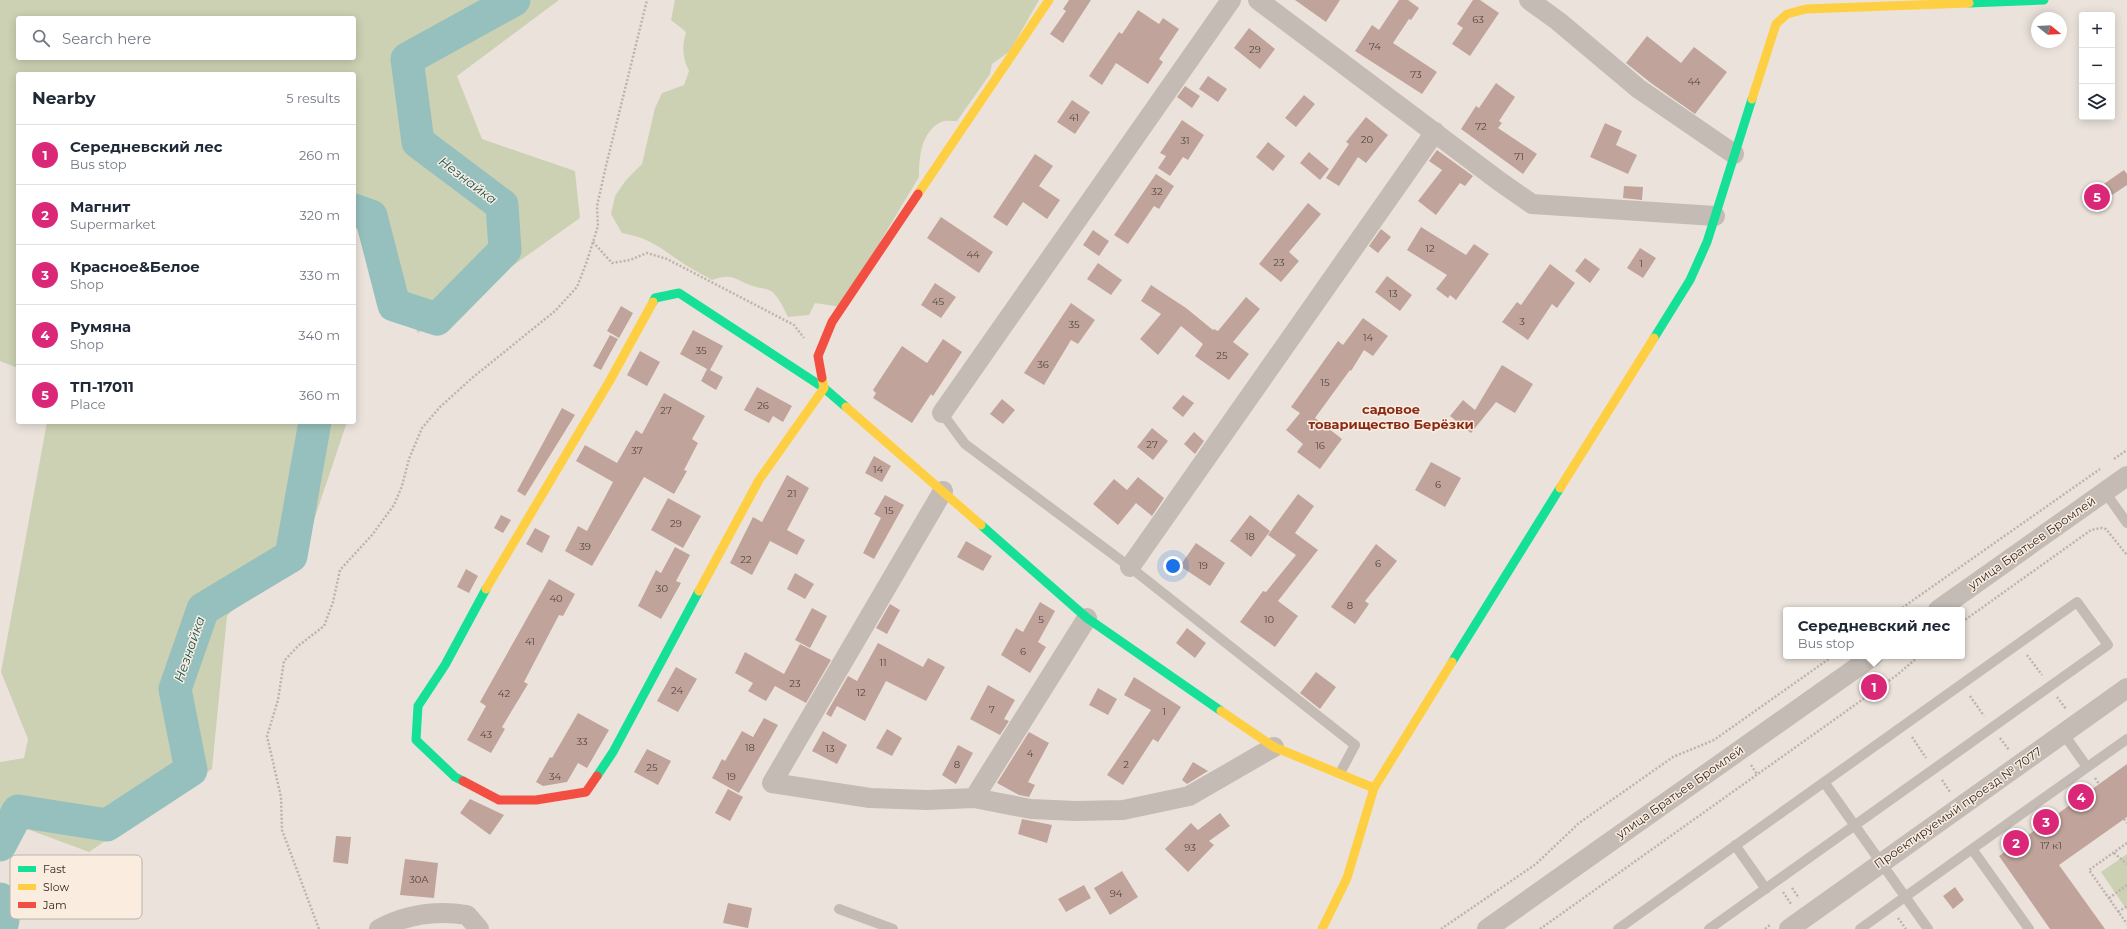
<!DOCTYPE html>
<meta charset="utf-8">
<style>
:root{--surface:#fff;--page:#f2f2f3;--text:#1f2937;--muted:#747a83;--line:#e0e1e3;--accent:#db2777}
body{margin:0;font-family:Montserrat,sans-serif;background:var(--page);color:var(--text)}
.controls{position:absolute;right:12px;top:12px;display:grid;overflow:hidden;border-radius:4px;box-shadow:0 2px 10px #0003}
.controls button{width:36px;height:36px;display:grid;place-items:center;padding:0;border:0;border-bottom:1px solid var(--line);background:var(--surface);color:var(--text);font:20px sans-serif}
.compass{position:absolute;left:2031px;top:12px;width:36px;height:36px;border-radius:50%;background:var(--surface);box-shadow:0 2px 10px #0003;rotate:108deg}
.you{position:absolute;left:1173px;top:566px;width:14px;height:14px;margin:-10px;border:3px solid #fff;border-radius:50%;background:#1a73e8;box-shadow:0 0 0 6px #1a73e833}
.badge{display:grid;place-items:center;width:26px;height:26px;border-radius:50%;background:var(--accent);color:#fff;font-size:13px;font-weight:700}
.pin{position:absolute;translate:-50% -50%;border:2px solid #fff;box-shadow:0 1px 4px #0006}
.popup{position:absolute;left:1783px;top:607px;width:182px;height:52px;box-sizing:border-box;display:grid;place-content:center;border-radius:4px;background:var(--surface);filter:drop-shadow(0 1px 3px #0005);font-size:13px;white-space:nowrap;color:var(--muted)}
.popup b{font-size:15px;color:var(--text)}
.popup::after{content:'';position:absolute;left:50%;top:100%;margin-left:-8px;border:8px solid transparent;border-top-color:var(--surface)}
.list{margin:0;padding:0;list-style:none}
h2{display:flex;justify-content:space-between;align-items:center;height:52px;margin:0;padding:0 16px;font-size:17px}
h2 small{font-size:13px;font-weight:400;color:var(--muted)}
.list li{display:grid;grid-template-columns:26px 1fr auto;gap:12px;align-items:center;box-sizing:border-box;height:60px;padding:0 16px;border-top:1px solid var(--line)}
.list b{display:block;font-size:15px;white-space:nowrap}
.list p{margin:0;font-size:13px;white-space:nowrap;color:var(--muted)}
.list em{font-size:13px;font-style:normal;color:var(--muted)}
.icon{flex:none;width:22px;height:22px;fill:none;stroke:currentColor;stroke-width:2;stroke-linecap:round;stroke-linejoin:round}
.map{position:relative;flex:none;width:2127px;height:929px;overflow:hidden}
.search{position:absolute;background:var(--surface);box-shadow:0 2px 10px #0003;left:16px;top:16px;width:340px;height:44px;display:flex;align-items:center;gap:10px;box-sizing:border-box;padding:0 14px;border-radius:4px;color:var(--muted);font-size:15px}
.panel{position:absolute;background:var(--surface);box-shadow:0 2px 10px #0003;left:16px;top:72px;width:340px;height:352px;border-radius:4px}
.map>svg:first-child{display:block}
.green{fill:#cdd1b3;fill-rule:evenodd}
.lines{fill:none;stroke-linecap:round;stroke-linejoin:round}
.river{stroke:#96c0bd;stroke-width:33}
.building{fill:#c0a49b}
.path{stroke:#bdb3ad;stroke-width:2.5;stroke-dasharray:2 2;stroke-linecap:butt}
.lane{stroke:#c4bbb5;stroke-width:10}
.street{stroke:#c4bbb5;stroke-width:20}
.fast{stroke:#16e098;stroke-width:9}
.slow{stroke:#ffcf43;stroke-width:9}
.jam{stroke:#f24e42;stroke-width:9}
.labels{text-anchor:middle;stroke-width:3;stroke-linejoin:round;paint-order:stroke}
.number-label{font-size:10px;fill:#574742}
.street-label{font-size:12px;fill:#342824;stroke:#faede0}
.water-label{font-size:13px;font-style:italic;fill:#165858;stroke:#faede0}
.neighbourhood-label{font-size:13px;font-weight:bold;fill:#892a16;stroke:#faede0}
.key{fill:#faede0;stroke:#bfb2a8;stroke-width:1}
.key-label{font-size:11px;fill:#342824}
</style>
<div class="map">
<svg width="2127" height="929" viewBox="0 0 2127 929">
<rect width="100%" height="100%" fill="#ebe3db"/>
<!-- green -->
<path class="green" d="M0,0H559L457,76L482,139L575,171L580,218L418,333L354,223V74H18V368L0,361ZM18,18H354V58H18Z
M675,0H1039L1010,51L992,64L990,74L957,121C952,121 945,120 941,122C921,132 919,157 919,177L841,307L815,303L809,315L788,317C784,309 779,297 771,291C766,288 758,288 753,286C734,280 734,272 712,280C704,275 695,271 687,266C662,250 654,239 622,233L611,214L615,196L626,180L642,164L655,108L662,93L684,85L689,71C682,57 682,47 686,32L671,20Z
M47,422H347L311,529L227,616L212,769L89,852L0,819V762L24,758L28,739L1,672Z
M2127,854V910L2101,872Z"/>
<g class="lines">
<!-- river -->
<path class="river" d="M354,210L371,216L394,305L437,319L505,250L502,205L418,142L407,59L514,0
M0,845L18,811L107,825L191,770L175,689L203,609L291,556L315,422
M0,899L3,920L1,929"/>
</g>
<!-- building -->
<path class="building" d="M1069,0H1091L1063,43L1050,34L1066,11L1063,9Z
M1295,0H1340L1326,22Z
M1399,0H1408L1419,8L1411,20L1409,19L1393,43L1437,72L1422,94L1355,51L1372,25L1379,30Z
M1473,0H1480L1499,13L1470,56L1452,44L1463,28L1457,24Z
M1138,10L1159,24L1163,18L1179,29L1159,59L1163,62L1148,84L1116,63L1102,85L1089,76L1119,32L1122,34Z
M1249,28L1275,49L1260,69L1234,48Z
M1647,36L1681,63L1694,47L1727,72L1695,114L1651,83L1626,63Z
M1208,76L1227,89L1218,102L1199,89Z
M1496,83L1515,97L1499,121L1502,123L1498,128L1537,154L1523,174L1461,129L1476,106L1479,108Z
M1185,86L1200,96L1192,108L1177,97Z
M1304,95L1315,104L1296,127L1285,118Z
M1072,100L1090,112L1075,134L1057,122Z
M1366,117L1388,135L1366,163L1358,157L1339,186L1326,178L1349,144L1346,142Z
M1182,120L1204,135L1188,160L1183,157L1170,176L1158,168L1166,156L1160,153Z
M1605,123L1622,131L1616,145L1637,155L1628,174L1590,157Z
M1268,142L1285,156L1273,171L1256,157Z
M1437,150L1473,176L1465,186L1460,183L1436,215L1418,201L1442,170L1429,161Z
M1309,152L1329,169L1320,180L1300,163Z
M1035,154L1053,166L1039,186L1060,200L1047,219L1023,202L1007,226L993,217Z
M2124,170L2127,174V185L2093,208L2085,197Z
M1156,174L1174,186L1159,209L1154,206L1128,244L1114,235Z
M1624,186L1643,187L1642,200L1623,198Z
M1308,203L1321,214L1289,252L1299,261L1281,282L1259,264Z
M941,217L993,252L979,273L927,238Z
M1421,227L1466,255L1474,244L1489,254L1456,300L1450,295L1448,298L1436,289L1447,275L1407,250Z
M1381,229L1391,237L1378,253L1369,246Z
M1093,230L1109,241L1099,256L1083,245Z
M1640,248L1656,258L1643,278L1627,268Z
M1585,258L1600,269L1590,283L1575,271Z
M1098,263L1122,280L1111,295L1087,279Z
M1550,264L1575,283L1557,308L1552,304L1528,340L1502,322L1517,302L1521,305Z
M1387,276L1412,295L1400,311L1375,292Z
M935,283L956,297L941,318L921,305Z
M1151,285L1186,308L1213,330L1214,329L1218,331L1246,297L1260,309L1233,342L1249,354L1229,380L1195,356L1203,344L1181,326L1158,355L1140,339L1161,314L1141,301Z
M1071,303L1095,320L1078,344L1071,340L1044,385L1024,373Z
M621,306L633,313L619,338L607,331Z
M1363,318L1388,336L1373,356L1364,350L1351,371L1350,370L1315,418L1342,439L1320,469L1297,452L1303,444L1286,430L1300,413L1291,407L1338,341L1343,345Z
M693,330L723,346L710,370L723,377L716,390L701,381L707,369L680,354Z
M610,335L618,339L601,370L593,366Z
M943,339L962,352L933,396L931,394L912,423L873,398L876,393L873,390L902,346L927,363Z
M640,351L660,362L647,386L627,375Z
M1502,365L1533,384L1515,413L1496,402L1471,433L1450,416L1463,400L1475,410Z
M757,387L792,406L783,422L773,416L769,423L744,410Z
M664,393L705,416L692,439L698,443L684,470L687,471L674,494L644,477L592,566L565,551L578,526L587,531L613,482L576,461L585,445L617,463L636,430L642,434Z
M1183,395L1194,403L1183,417L1172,408Z
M1002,399L1015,410L1003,424L990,414Z
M562,408L575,415L525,496L517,491Z
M1152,428L1168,441L1153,460L1137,447Z
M1194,432L1204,441L1195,454L1184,444Z
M874,456L891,466L882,482L865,473Z
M1431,462L1461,478L1445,507L1415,490Z
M787,475L809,488L787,530L805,540L797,555L770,541L752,575L730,563L753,517L762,522Z
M1138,477L1164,498L1152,516L1136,503L1118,525L1093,504L1114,479L1127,490Z
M1298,494L1314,506L1295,533L1318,550L1278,601L1298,616L1275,647L1240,622L1263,591L1266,592L1296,555L1268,535Z
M885,495L904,505L874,559L863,553L881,518L874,514Z
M668,498L701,516L683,548L651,530Z
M501,515L511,520L503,533L494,528Z
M1250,515L1270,531L1251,557L1230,541Z
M535,528L550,536L542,553L526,544Z
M966,541L992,556L983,571L957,557Z
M1196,543L1225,563L1210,586L1180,566Z
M1376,544L1397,561L1365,601L1369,604L1355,624L1331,607Z
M675,547L690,555L676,581L681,583L661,619L638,606L656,570L661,573Z
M466,569L478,576L469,593L457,587Z
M795,573L814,584L805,599L787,589Z
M549,579L575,594L563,616L559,615L524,682L528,684L502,727L505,729L491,753L467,740L486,706L480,702Z
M1040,602L1055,611L1038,642L1046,647L1030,673L1001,655L1016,628L1023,632Z
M890,604L900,610L887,634L876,628Z
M812,608L827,616L810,648L795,640Z
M1187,628L1206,643L1195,658L1176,643Z
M878,643L923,667L928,658L945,667L926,701L886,681L865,721L837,706L831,717L826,714L848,676L857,681Z
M800,644L831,660L806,703L775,686L766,701L748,691L753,683L735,673L745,652L784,674Z
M676,667L697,679L678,712L657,701Z
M1316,672L1336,687L1320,709L1300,693Z
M1134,677L1181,707L1158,742L1153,739L1123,785L1107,775L1151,710L1124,695Z
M988,685L1015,700L1004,719L1009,721L1000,735L970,719Z
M1098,688L1117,699L1108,715L1089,705Z
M578,713L609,730L587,768L578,763L567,782L543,786L536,782L550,757L552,758Z
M764,718L778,725L739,793L712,778L722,759L725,761L742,731L753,737Z
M887,729L902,738L892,756L876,748Z
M823,731L847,745L837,764L812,751Z
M1029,732L1049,743L1028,782L1035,785L1029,797L1019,795L997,783Z
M958,745L973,753L956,784L942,775Z
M647,749L671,761L658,785L634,772Z
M1193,762L1208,771L1187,784L1182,780Z
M2127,764V817L2059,865L2105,929H2050L1999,856Z
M728,789L743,797L730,821L715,813Z
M470,799L504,815L490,835L460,813Z
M1220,813L1230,826L1209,841L1214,845L1188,872L1165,849L1191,823L1198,830Z
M1022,819L1052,825L1047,843L1018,834Z
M336,836L351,837L348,864L333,862Z
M405,859L438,863L434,898L400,895Z
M1122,871L1138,897L1110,915L1094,888Z
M1084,885L1091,898L1066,912L1058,899Z
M1955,887L1964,900L1953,909L1943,896Z
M728,903L752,908L748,928L723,923Z"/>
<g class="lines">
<!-- path -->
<path class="path" d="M593,242L612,263L630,260L647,253L667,259L794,325L804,338
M2114,459L2127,450
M1899,610L2100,469
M1962,622L2091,530L2101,528L2106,529L2127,555
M2027,655L2042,675
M1970,696L1984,716
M2057,697L2066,709
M1912,737L1926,758
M2000,738L2009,750
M1751,765L1757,774
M2095,778L2099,784
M1942,780L1950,792
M2124,819L2127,823
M2127,843L2089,870L2127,924
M2114,853L2127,864
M1792,888L1799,898
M1783,892L1791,904
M2109,898L2127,885
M2118,912L2127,906
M1898,918L1906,929
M319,929L282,830L281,797L267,736L278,700L284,661L298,646L324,626L333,602L340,570L372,535L394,505L402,486L409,459L422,428L440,407L472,378L555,311L577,287L587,261L598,226L597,206L606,166L647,0
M1441,929L1536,864L1579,823L1673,757L1714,740L1833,656
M1540,929L1897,675L1919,656
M1765,929L1770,925"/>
<!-- lane -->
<path class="lane" d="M942,413L965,444L1130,567L1355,745L1340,773
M2105,492L2127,523
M2063,733L2087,767
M1824,782L1928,929
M1735,845L1766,889
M839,909L893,929
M1618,929L2077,602L2108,645L1709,929
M1860,929L1972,849
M2029,929L1972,849L2127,739"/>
<!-- street -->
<path class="street" d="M1258,0L1499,181L1532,204L1715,216
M1529,0L1558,21L1639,89L1734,154
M942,413L1231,0
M943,491L772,783L870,798L927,800L974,798L1031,809L1076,811L1123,810L1189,796L1274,747
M1130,567L1435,132
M1938,610L2127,476
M974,798L1087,618
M379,929C407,914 436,910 467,915L479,929
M1487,929L1873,656
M1789,929L2127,688"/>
<!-- fast -->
<path class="fast" d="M1969,3L2044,0
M653,302L655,298L679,293L824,388L846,407
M1654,338L1690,280L1707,242L1752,99
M981,525L1087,618L1221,711
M1452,662L1560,488
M597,776L613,752L699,591
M463,781L455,777L416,740L418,706L445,665L486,589"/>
<!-- slow -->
<path class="slow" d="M1752,99L1776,24L1787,14L1806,9L1969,3
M918,194L1049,0
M846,407L981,525
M1560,488L1654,338
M486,589L609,382L653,302
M699,591L759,480L824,388L822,378
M1221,711L1274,747L1374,788
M1322,929L1347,878L1374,788L1452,662"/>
<!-- jam -->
<path class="jam" d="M822,378L818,356L832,322L918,194
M463,781L499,800H536L586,792L597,776"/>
</g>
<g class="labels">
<!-- number labels -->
<g class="number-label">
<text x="1478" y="23">63</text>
<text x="1375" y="50">74</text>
<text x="1255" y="53">29</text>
<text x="1416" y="78">73</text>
<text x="1694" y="85">44</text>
<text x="1074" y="121">41</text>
<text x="1481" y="130">72</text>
<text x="1367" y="143">20</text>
<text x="1185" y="144">31</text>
<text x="1519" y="160">71</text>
<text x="1157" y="195">32</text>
<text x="1430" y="252">12</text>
<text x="973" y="258">44</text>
<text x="1279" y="266">23</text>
<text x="1641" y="267">1</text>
<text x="1393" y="297">13</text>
<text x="938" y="305">45</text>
<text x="1522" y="325">3</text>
<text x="1074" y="328">35</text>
<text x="1368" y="341">14</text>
<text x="701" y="354">35</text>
<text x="1222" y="359">25</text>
<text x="1043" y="368">36</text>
<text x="1325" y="386">15</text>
<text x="763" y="409">26</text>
<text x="666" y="414">27</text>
<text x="1152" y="448">27</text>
<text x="1320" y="449">16</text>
<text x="637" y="454">37</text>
<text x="878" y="473">14</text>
<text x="1438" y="488">6</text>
<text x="792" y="497">21</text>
<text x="889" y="514">15</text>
<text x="676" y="527">29</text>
<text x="1250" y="540">18</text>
<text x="585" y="550">39</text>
<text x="746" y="563">22</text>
<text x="1378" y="567">6</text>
<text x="1203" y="569">19</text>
<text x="662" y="592">30</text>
<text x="556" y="602">40</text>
<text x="1350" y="609">8</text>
<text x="1041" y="623">5</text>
<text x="1269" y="623">10</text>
<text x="530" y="645">41</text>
<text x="1023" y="655">6</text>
<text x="883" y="666">11</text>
<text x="795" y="687">23</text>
<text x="677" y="694">24</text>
<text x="861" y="696">12</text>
<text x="504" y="697">42</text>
<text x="992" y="713">7</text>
<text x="1164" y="715">1</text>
<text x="486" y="738">43</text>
<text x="582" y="745">33</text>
<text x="750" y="751">18</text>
<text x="830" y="752">13</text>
<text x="1030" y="757">4</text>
<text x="957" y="768">8</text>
<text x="1126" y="768">2</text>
<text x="652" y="771">25</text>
<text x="555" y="780">34</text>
<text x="731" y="780">19</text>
<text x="2051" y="849">17 к1</text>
<text x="1190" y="851">93</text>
<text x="419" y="883">30А</text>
<text x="1116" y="897">94</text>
</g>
<!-- street labels -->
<g class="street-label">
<text transform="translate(2032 543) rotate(-35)" y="4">улица Братьев Бромлей</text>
<text transform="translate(1680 792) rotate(-35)" y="4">улица Братьев Бромлей</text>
<text transform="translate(1958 808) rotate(-35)" y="4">Проектируемый проезд № 7077</text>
</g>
<!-- water labels -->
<g class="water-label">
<text transform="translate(468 180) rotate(37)" y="5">Незнайка</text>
<text transform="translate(189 649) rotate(-71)" y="5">Незнайка</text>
</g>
<!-- neighbourhood labels -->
<g class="neighbourhood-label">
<text x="1391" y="414">садовое<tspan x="1391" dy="15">товарищество Берёзки</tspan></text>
</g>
</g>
<!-- legend -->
<rect x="10" y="855" width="132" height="64" rx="6" class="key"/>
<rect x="18" y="866" width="18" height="6" fill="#16e098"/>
<rect x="18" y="884" width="18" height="6" fill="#ffcf43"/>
<rect x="18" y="902" width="18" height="6" fill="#f24e42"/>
<g class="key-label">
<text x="43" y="873">Fast</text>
<text x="43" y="891">Slow</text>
<text x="43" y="909">Jam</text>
</g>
</svg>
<div class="controls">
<button>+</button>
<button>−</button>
<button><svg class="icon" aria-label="layers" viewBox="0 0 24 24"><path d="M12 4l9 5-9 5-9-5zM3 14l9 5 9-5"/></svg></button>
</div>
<svg class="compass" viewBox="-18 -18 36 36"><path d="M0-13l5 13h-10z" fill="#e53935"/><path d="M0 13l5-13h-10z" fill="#747a83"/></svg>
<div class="you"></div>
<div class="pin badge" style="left:1874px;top:687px">1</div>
<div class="popup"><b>Середневский лес</b>Bus stop</div>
<div class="pin badge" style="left:2016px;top:843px">2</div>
<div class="pin badge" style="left:2046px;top:822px">3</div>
<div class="pin badge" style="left:2081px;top:797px">4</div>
<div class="pin badge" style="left:2097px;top:197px">5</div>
<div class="search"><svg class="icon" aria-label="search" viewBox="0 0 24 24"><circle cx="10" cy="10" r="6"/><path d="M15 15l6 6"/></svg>Search here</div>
<section class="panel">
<h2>Nearby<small>5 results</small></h2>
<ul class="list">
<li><span class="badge">1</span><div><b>Середневский лес</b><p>Bus stop</p></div><em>260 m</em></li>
<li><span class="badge">2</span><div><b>Магнит</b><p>Supermarket</p></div><em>320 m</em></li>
<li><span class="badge">3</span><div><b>Красное&amp;Белое</b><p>Shop</p></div><em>330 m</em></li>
<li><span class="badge">4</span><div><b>Румяна</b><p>Shop</p></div><em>340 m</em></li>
<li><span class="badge">5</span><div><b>ТП-17011</b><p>Place</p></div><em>360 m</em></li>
</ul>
</section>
</div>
